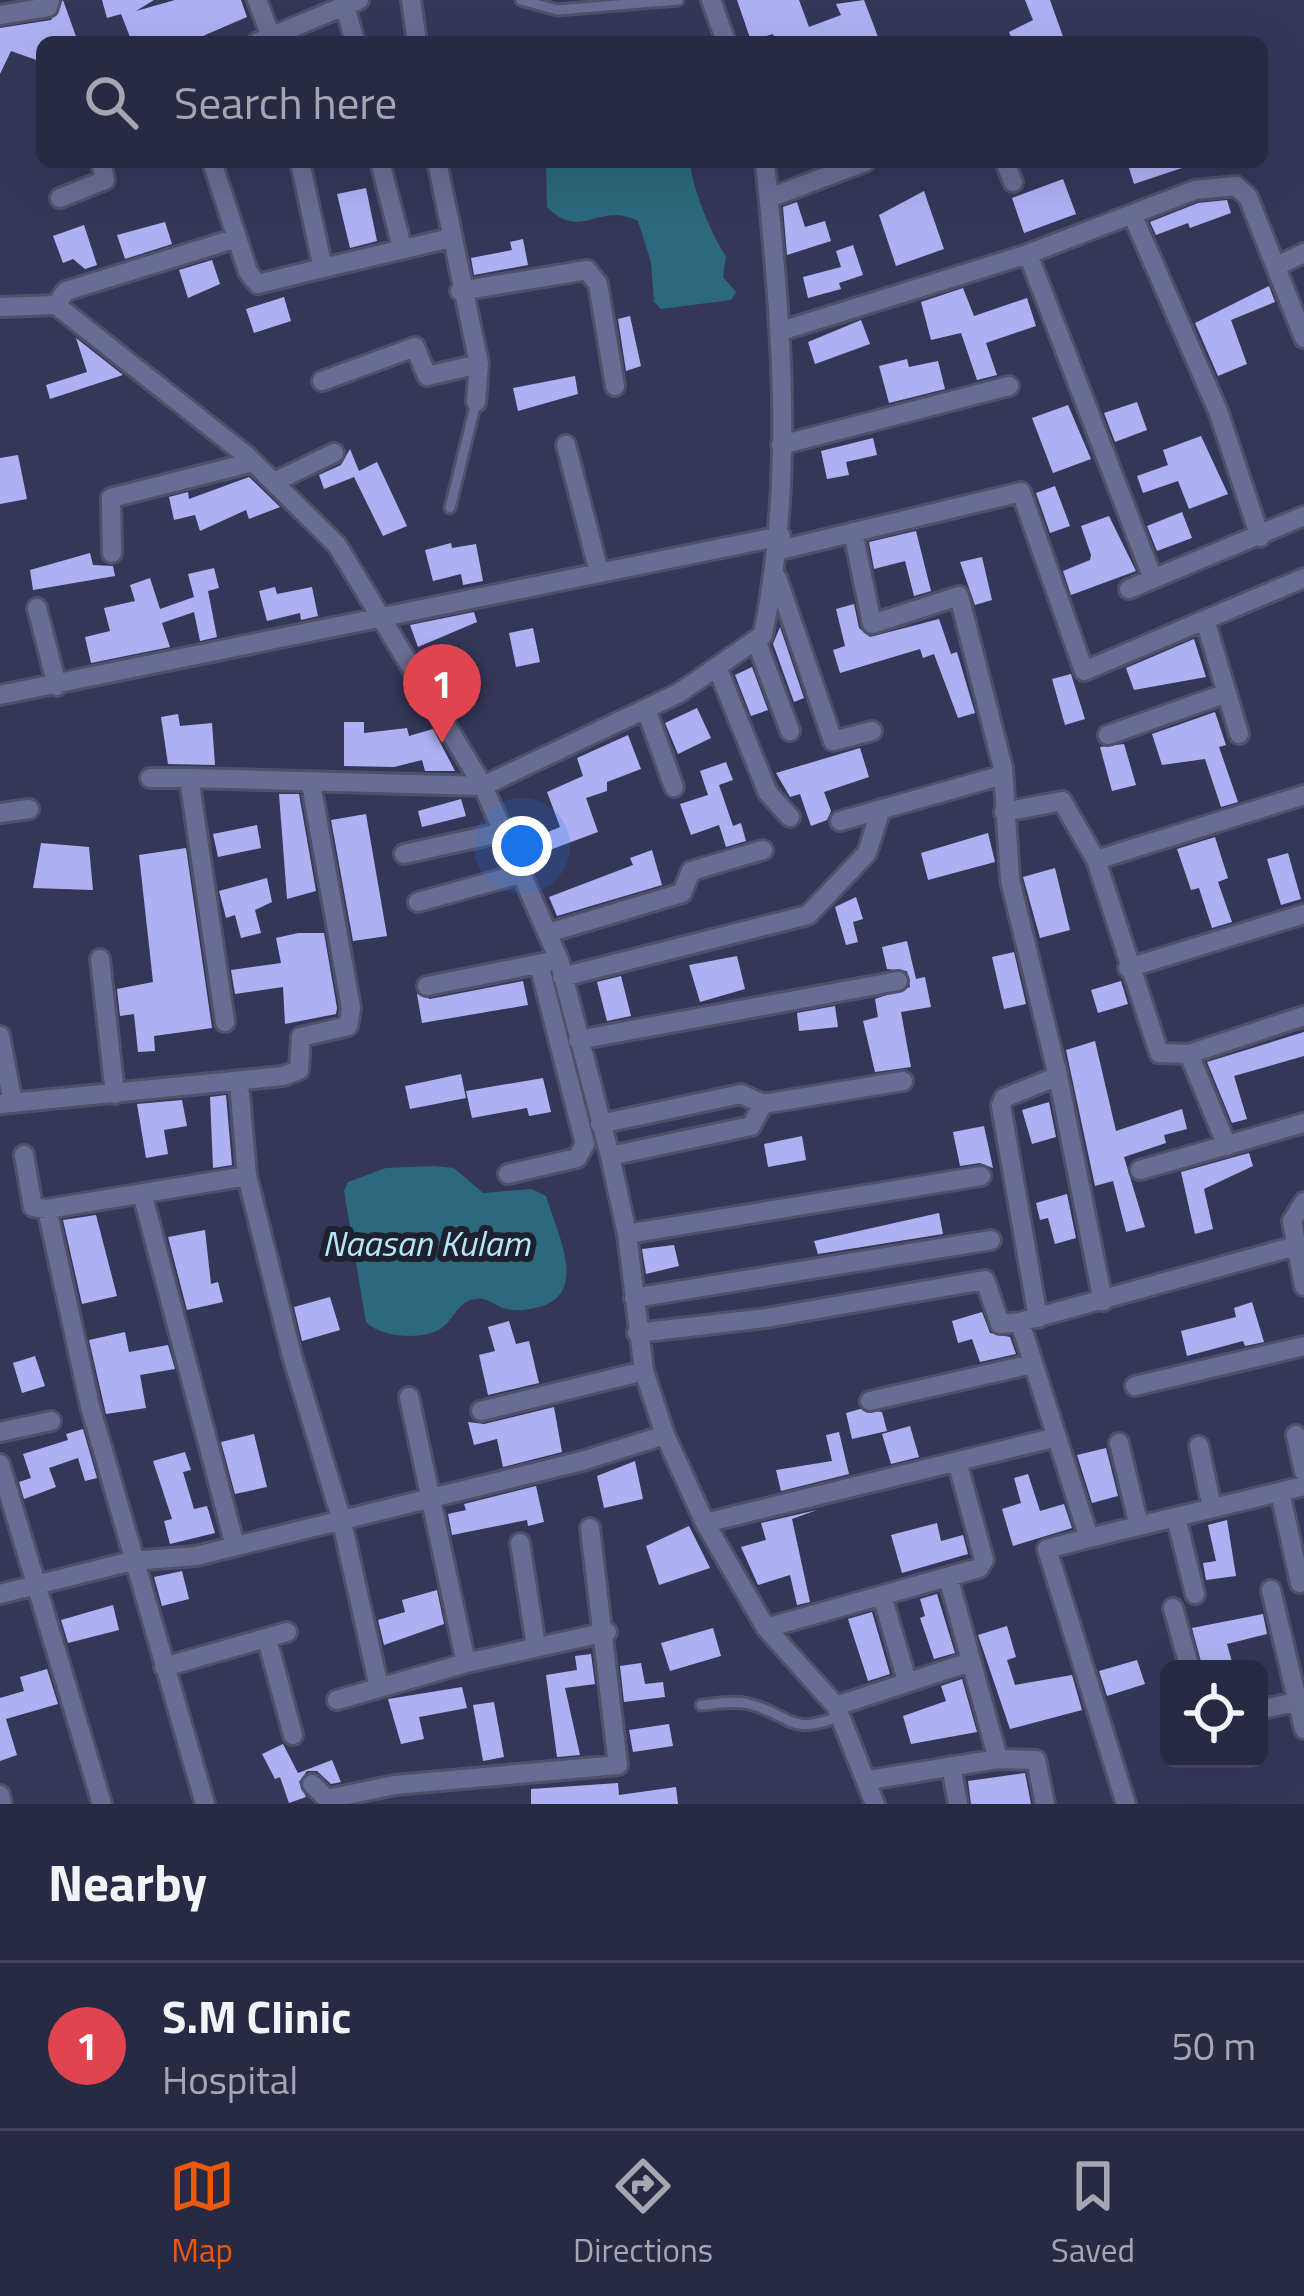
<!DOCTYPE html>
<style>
:root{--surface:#282943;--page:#30314a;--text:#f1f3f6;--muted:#a5a6b2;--line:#44455c;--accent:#ea580c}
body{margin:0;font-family:"Titillium Web",sans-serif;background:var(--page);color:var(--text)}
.controls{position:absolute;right:36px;bottom:36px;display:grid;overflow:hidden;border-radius:18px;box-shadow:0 12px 48px #0002}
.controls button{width:108px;height:108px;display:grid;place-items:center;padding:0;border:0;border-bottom:3px solid var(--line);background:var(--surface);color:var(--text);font:60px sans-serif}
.you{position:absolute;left:522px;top:846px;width:42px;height:42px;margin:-30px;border:9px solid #fff;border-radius:50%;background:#1a73e8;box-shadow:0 0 0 18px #1a73e833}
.badge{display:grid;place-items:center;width:78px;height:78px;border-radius:50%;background:var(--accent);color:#fff;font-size:39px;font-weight:700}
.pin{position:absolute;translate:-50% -99px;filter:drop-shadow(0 3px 6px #0008)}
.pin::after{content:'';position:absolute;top:63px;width:42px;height:36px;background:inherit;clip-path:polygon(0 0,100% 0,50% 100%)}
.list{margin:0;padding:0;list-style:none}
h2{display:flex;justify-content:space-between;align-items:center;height:156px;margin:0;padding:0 48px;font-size:51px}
h2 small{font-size:39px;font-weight:400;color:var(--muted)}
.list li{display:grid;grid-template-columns:78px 1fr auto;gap:36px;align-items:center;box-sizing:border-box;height:168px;padding:0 48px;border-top:3px solid var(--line)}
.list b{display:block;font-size:45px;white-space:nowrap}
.list p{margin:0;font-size:39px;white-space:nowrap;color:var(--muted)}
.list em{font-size:39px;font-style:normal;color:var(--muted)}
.icon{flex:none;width:66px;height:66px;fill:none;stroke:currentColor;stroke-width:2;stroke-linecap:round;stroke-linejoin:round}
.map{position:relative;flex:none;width:1304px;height:1804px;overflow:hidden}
.search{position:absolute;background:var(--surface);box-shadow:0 12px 48px #0002;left:36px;right:36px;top:36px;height:132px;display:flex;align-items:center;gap:30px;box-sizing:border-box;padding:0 42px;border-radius:18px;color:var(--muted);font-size:45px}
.sheet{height:324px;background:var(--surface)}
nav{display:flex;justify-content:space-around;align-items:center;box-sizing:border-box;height:168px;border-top:3px solid var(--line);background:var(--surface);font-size:33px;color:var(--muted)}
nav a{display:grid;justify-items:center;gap:6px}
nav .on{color:var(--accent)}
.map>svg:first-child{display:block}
.water{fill:#2c697c}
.building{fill:#adb1f2}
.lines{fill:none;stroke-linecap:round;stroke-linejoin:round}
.service-casing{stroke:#4f516b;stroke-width:15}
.minor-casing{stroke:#4f516b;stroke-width:24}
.service{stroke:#6a6d93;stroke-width:9}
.minor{stroke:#6a6d93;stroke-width:18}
.labels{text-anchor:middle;stroke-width:12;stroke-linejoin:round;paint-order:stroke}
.water-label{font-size:36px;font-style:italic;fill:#b4e8f9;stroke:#1f2030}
</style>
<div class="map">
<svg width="1304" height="1804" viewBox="0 0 1304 1804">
<rect width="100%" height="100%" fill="#353759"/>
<!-- water -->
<path class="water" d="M546,162H690C692,187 711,235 726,256L723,277L736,292L731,300L661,309L654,302L651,262L638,221C599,201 581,242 547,207Z
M434,1166L454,1168L483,1193L532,1189L546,1196C556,1230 590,1294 539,1307C527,1310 515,1312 503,1308C490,1303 484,1294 468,1301C458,1305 452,1320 443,1327C425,1341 381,1338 366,1322L344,1191L348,1182L386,1168Z"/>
<!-- building -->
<path class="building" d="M63,0L78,42H42V62L11,51L0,74V28L51,20Z
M102,0H154L136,11L175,0H241L247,17L189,42H132L121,14L107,18Z
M737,0H799L809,27L841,15L836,4L864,0L880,42H776L773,34L751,41Z
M1025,0H1050L1065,42H1013L1009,32L1033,20Z
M1127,162H1193L1194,164L1134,184Z
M1063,179L1076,214L1024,233L1012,198Z
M366,188L377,241L350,248L337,194Z
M924,191L944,249L896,266L879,215Z
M1227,200L1231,213L1190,228L1188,223L1156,235L1150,222L1198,203Z
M797,202L805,227L825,221L831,241L787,255L783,207Z
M165,222L172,244L125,259L117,235Z
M84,225L97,265L85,269L73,259L63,263L53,236Z
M523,239L528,265L474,275L471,258L512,250L510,242Z
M853,245L863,275L839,283L841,289L808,298L803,277L841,267L836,251Z
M212,260L220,284L188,298L179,270Z
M1269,286L1275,302L1231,320L1247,364L1218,376L1195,323Z
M963,288L974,316L1027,298L1036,326L986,343L997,375L977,380L961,333L931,340L921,302Z
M284,297L291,321L254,333L246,309Z
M630,316L641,366L626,371L618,319Z
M861,320L870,344L815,364L808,342Z
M76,338L123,375L50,399L46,385L87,372Z
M907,359L909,367L938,361L945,389L889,403L879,366Z
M575,376L578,394L518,411L513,388Z
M1137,402L1147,430L1115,442L1104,413Z
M1068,405L1091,459L1053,473L1032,418Z
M1201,436L1228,494L1189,509L1178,481L1143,493L1137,476L1168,465L1163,450Z
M873,438L877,455L846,462L849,475L827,479L821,451Z
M350,449L359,471L377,462L407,526L383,536L354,477L324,489L319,475L341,465Z
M18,455L27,499L0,504V458Z
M249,477L280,507L249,519L246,510L200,531L195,515L174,520L169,497L188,492L189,499Z
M1055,486L1070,526L1050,533L1036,493Z
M1182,512L1192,538L1157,551L1147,526Z
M1109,516L1136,571L1071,595L1063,571L1090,560L1091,555L1081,526Z
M916,531L931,591L914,596L905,561L874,569L869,542Z
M451,543L452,548L476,544L483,581L463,585L461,574L433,581L425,550Z
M90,553L93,565L113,566L115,576L33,590L30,570Z
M982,557L992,600L975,605L960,562Z
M214,568L219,588L208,591L217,637L200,641L194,612L162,623L170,647L91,663L85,637L110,631L104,608L135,601L130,585L150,578L160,609L194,597L188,574Z
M275,587L277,594L312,587L318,616L301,620L300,613L267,621L259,591Z
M854,604L859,628L870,637L939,619L951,654L957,652L975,713L958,718L934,654L923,658L920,649L840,673L833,650L845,646L836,609Z
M474,612L477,622L418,647L410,625Z
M780,627L804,698L794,702L773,644Z
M533,628L540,662L516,667L509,633Z
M1194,639L1206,677L1134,690L1126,668Z
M752,667L768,710L751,716L735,675Z
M1071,674L1085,719L1065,725L1052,679Z
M697,708L711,738L678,754L665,723Z
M1215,712L1226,745L1219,747L1238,802L1221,807L1205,759L1162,765L1152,734Z
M178,714L180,726L212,723L215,765L168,764L161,717Z
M344,722H364V733L407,728L409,736L433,729L455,771H425L422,760L394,767L344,766Z
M628,735L641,769L607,782V791L586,798L598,832L539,854L533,838L560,827L547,792L583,776L577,758Z
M1124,744L1136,785L1112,791L1100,747Z
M860,748L869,777L824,792L831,811L827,820L811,826L800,794L790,797L776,773Z
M726,762L733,780L719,785L733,826L741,823L746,841L726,847L719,825L691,835L680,804L708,795L700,771Z
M279,794H299L316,891L287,899Z
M461,799L466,816L422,827L418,811Z
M366,814L387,936L353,941L331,820Z
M257,825L261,848L218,857L213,834Z
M988,833L995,862L928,880L921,853Z
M1215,837L1228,878L1218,882L1232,922L1212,928L1199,888L1191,890L1177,849Z
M41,843L89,847L93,890L33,888Z
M186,848L212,1028L154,1036L155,1051L138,1052L134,1014L120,1016L117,989L153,982L139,855Z
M652,850L662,885L557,916L549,897L633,865L630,858Z
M1288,853L1301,899L1281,905L1267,859Z
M1055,868L1070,930L1040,938L1023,877Z
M267,878L272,902L255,910L261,933L241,938L235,915L226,918L219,891Z
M856,897L863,919L853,922L858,942L846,945L835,907Z
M298,933H324L337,1008L336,1014L285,1024L283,987L235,994L231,970L281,963L276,938Z
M907,941L916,979L925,977L931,1007L901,1012L911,1067L875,1072L863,1021L878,1017L875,999L910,987L907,971L887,969L882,947Z
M1014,952L1026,1004L1004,1009L992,957Z
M737,956L745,989L700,1002L689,965Z
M621,976L631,1016L607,1021L597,982Z
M523,981L528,1005L422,1023L417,994L430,999Z
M1121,981L1128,1004L1098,1013L1091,990Z
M835,1006L838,1027L799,1031L797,1013Z
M1304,1032V1056L1234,1076L1247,1119L1232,1123L1207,1062Z
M1095,1041L1116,1131L1182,1109L1187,1129L1164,1135L1166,1143L1124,1157L1145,1227L1126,1232L1113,1181L1095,1186L1066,1050Z
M461,1074L466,1098L410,1109L405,1086Z
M543,1078L551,1112L529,1116L527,1108L472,1118L466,1091Z
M226,1095L232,1165L213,1168L210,1097Z
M182,1100L187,1126L164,1130L168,1154L146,1158L137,1104Z
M1049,1102L1056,1137L1032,1144L1022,1110Z
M984,1126L993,1168L980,1163L960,1166L953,1132Z
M802,1136L806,1160L768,1167L764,1144Z
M1249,1153L1253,1166L1204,1189L1213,1229L1195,1234L1181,1172Z
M1067,1194L1076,1238L1055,1244L1048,1218L1040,1220L1036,1203Z
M939,1213L943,1234L818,1254L814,1241Z
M96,1215L117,1296L82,1304L63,1220Z
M205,1230L211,1284L218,1282L223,1302L187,1310L168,1237Z
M674,1245L679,1266L646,1274L642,1249Z
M330,1297L340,1330L302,1341L294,1307Z
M1252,1302L1264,1342L1245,1346L1243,1341L1187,1356L1181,1331L1236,1317L1234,1308Z
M982,1312L990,1333L1010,1337L1016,1354L980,1362L972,1339L958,1343L952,1321Z
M509,1321L516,1344L529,1341L539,1383L488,1395L479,1355L495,1351L488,1327Z
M125,1332L129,1352L168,1345L175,1369L140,1375L146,1408L106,1414L89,1340Z
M35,1356L45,1386L22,1393L13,1363Z
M554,1407L562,1452L503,1467L497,1439L474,1445L468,1422L484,1424Z
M860,1409L882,1412L887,1431L852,1439L846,1413Z
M910,1426L919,1457L891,1464L882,1434Z
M83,1429L97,1478L85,1481L78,1458L49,1468L56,1487L24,1499L19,1482L31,1478L23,1454L68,1440L66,1434Z
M839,1432L849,1474L781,1491L776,1470L832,1461L826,1435Z
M254,1434L267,1487L235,1494L221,1442Z
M1106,1448L1118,1496L1092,1503L1077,1455Z
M185,1452L191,1470L183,1472L194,1509L207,1506L215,1533L170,1544L164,1521L172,1519L153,1461Z
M635,1461L643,1499L604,1508L597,1476Z
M1028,1474L1040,1511L1064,1504L1072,1528L1013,1546L1002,1509L1021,1503L1014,1478Z
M536,1486L544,1522L528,1526L527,1520L452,1535L448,1514L466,1510L464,1504Z
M817,1510L792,1519L810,1602L797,1605L790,1575L758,1585L741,1547L766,1540L761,1523Z
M1227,1520L1236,1576L1206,1580L1203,1563L1216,1561L1208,1525Z
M937,1523L941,1541L963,1535L968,1554L902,1573L891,1535Z
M689,1526L710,1568L659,1585L646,1546Z
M182,1571L189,1599L162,1606L154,1577Z
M437,1590L444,1624L384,1645L378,1620L405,1612L402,1600Z
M937,1594L955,1653L934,1659L920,1618L925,1616L920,1599Z
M113,1605L119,1630L68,1643L61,1620Z
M872,1612L890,1674L868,1681L848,1619Z
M1263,1614L1267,1634L1227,1644L1234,1669H1203L1192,1628Z
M1007,1626L1016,1657L1007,1660L1015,1685L1072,1675L1082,1710L1010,1729L978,1635Z
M713,1628L721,1656L670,1671L661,1643Z
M591,1654L595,1684L565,1688L580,1755L557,1757L546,1675L577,1670L575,1656Z
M1137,1660L1145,1684L1107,1696L1099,1671Z
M641,1663L645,1684L663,1682L665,1697L624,1702L620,1666Z
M47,1669L58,1704L6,1719L17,1755L0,1761V1698L24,1691L20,1677Z
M962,1679L977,1732L911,1744L903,1716L946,1701L941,1686Z
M462,1687L467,1708L419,1717L424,1739L401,1744L388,1699Z
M494,1702L504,1757L483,1761L473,1705Z
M669,1724L673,1746L633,1752L629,1730Z
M283,1744L298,1773L332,1760L341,1782L331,1784L317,1771H307L299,1782L306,1797L289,1803L280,1777L275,1779L262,1754Z
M1025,1773L1031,1804H971L968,1781Z
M618,1783L619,1795L676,1787L678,1804H531V1789Z"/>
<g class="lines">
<defs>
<path id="service" d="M521,0L557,10L678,0
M450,508L476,402
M701,1705C715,1704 735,1700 749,1704C793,1715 787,1736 838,1717"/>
<path id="minor" d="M257,0L271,36
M411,0L417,42
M711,0L726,42
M345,6L355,42
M0,15L48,7L50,0
M258,42L359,0
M300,162L323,268L451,238
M380,162L402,247
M437,162L479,364L476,402
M765,162C781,319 795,479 763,635L679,693L483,786L559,960L610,1156L627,1234L644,1371L665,1435L705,1523L766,1628L836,1706L875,1804
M1005,162L1013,182
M60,198L105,180L101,162
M769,198L865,162
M1132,214L1218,411L1260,537
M237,238L248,272L258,284L323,268
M1028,254L1195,190L1236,186L1248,197L1304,338
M1277,266L1304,253
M460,291L587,270L598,284L615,386
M56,305L66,291L237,238L212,162
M0,307L56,305L247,456L337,545L483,786
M781,331L1028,254L1153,579
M322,381L415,347L427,376L479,364
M566,445L599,572
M781,445L1009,386
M274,482L334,453
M853,532L872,624L959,596L1003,768L1010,880L1058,1076L1103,1301
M780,550L1021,492L1084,671L1304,578
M112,553L111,498L253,462
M777,578L833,741L872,731
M1129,589L1304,516
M37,608L57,686
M1205,620L1239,734
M756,640L790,731
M717,667L768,793L790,817
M0,695L781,536
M646,709L674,787
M1108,735L1227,693
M150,778H189
M1004,812L1062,801L1096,860L1159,1053L1189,1054L1227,1146
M0,813L29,809
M840,821L1003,775
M404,854L504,832
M1096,860L1304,795
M418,902L523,873
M548,933L682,893L691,871L763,850
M100,959L115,1094
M1128,968L1304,914
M562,977L808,915L867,853L881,809
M427,986L548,962
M225,1022L189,778L483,786
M0,1036L13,1103
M578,1040L898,981
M1189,1054L1304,1016
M239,1083L247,1176L292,1356L341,1518L379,1687
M0,1104L283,1076L299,1070L301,1037L348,1026L351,1008L311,784
M600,1124L741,1094L763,1104
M24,1155L33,1207L47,1209L247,1176
M610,1156L751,1126L763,1104L903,1081
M1140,1170L1304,1123
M508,1174L577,1158L585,1144L539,964
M142,1193L235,1546
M1304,1202L1292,1221L1304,1286
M47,1209L90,1406L205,1804
M627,1234L981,1176
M1292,1247L1020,1322L1089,1538L1304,1486
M634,1298L991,1240
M1038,1318L1001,1106L1004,1098L1058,1076
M637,1333L766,1318L985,1280L1000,1324L1020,1322
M1135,1386L1304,1346
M409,1397L466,1663
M870,1401L1032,1364
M481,1411L644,1371
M0,1432L51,1421
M1296,1435L1304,1472
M1119,1443L1139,1526
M1199,1446L1212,1508
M0,1464L102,1804
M1280,1492L1300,1583
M1176,1517L1195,1594
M705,1523L1053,1438
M1089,1538L1047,1549L1126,1804
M520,1543L536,1646
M1271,1590L1304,1729
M0,1594L132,1561L196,1556L582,1461L665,1435
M883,1599L907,1681
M1173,1608L1190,1669
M766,1628L979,1568L984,1560L958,1465
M267,1639L293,1735
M164,1667L287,1632
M337,1700L466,1663L607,1632
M836,1706L970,1662
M1259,1710L1304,1700
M998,1759L1036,1760L1045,1804
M951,1766L958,1804
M869,1780L998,1759L949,1580
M312,1784L327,1799L395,1785L618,1765L590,1528
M0,1795L2,1804"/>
</defs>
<!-- service casing -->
<use href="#service" class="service-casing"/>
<!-- minor casing -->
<use href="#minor" class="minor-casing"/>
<!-- service -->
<use href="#service" class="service"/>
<!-- minor -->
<use href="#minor" class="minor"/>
</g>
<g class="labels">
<!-- water labels -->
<g class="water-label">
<text x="426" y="1256">Naasan Kulam</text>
</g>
</g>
</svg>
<div class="controls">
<button><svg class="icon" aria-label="locate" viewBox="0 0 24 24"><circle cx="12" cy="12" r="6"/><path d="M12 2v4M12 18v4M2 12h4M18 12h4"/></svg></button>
</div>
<div class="you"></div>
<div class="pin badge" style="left:442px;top:743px;background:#e0444e">1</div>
<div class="search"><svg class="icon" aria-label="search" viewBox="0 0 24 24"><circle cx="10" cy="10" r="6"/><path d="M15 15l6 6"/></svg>Search here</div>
</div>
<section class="sheet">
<h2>Nearby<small></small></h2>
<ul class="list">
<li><span class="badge" style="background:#e0444e">1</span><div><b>S.M Clinic</b><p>Hospital</p></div><em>50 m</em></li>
</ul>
</section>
<nav>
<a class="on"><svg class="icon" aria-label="map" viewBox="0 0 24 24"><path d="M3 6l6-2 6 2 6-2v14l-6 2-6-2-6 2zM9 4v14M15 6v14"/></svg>Map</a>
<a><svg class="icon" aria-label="directions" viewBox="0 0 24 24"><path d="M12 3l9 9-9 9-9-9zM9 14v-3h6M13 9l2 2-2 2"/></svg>Directions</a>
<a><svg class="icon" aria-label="saved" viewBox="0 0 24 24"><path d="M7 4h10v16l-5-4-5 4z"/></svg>Saved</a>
</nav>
